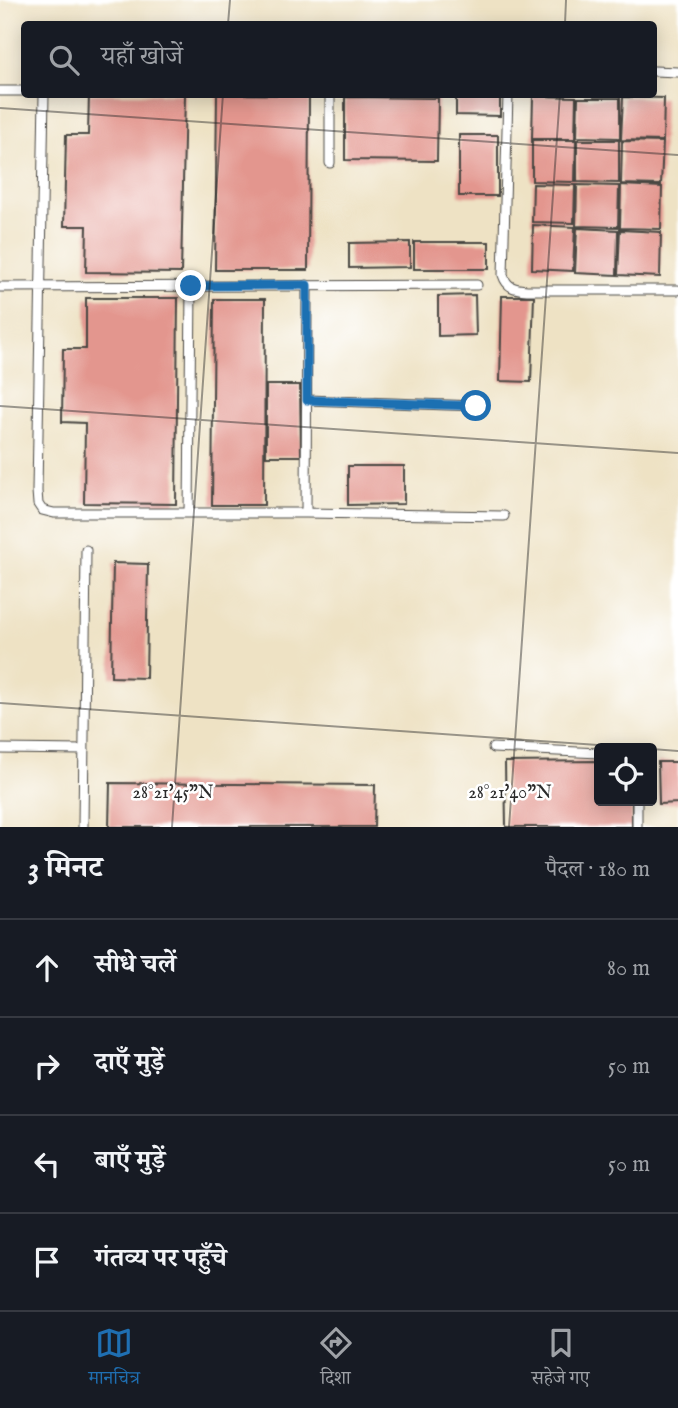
<!DOCTYPE html>
<html lang="hi">
<meta charset="utf-8">
<style>
:root{--surface:#171b24;--page:#242831;--text:#f1f3f6;--muted:#9ea1a6;--line:#363941;--accent:#1f6fb2}
body{margin:0;font-family:"IM FELL English","Noto Serif Devanagari",serif;background:var(--page);color:var(--text)}
.controls{position:absolute;right:21px;bottom:21px;display:grid;overflow:hidden;border-radius:7px;box-shadow:0 4px 18px #0003}
.controls button{width:63px;height:63px;display:grid;place-items:center;padding:0;border:0;border-bottom:2px solid var(--line);background:var(--surface);color:var(--text);font:35px sans-serif}
.stop{position:absolute;width:21px;height:21px;margin:-16px;border:5px solid #1f6fb2;border-radius:50%;background:#fff}
.stop.end{background:#1f6fb2;border-color:#fff;box-shadow:0 2px 7px #0008}
.list{margin:0;padding:0;list-style:none}
h2{display:flex;justify-content:space-between;align-items:center;height:91px;margin:0;padding:0 28px;font-size:30px}
h2 small{font-size:23px;font-weight:400;color:var(--muted)}
.list li{display:grid;grid-template-columns:46px 1fr auto;gap:21px;align-items:center;box-sizing:border-box;height:98px;padding:0 28px;border-top:2px solid var(--line)}
.list b{display:block;font-size:26px;white-space:nowrap}
.list em{font-size:23px;font-style:normal;color:var(--muted)}
.icon{flex:none;width:38px;height:38px;fill:none;stroke:currentColor;stroke-width:2;stroke-linecap:round;stroke-linejoin:round}
.map{position:relative;flex:none;width:678px;height:827px;overflow:hidden}
.search{position:absolute;background:var(--surface);box-shadow:0 4px 18px #0003;left:21px;right:21px;top:21px;height:77px;display:flex;align-items:center;gap:18px;box-sizing:border-box;padding:0 24px;border-radius:7px;color:var(--muted);font-size:26px}
.sheet{height:483px;background:var(--surface)}
nav{display:flex;justify-content:space-around;align-items:center;box-sizing:border-box;height:98px;border-top:2px solid var(--line);background:var(--surface);font-size:19px;color:var(--muted)}
nav a{display:grid;justify-items:center;gap:4px}
nav .on{color:var(--accent)}
.map>svg:first-child{display:block}
.building{fill:#e3968e}
.lines{fill:none;stroke-linecap:round;stroke-linejoin:round}
.service-casing{stroke:#484642;stroke-width:11}
.service{stroke:#fff;stroke-width:9}
.route{stroke:#1f6fb2;stroke-width:9}
.ticks{fill:none;stroke:#2b2b2b;stroke-width:2;stroke-opacity:0.45}
.ticks-label{font-size:18px;text-anchor:middle;fill:#2b2b2b;stroke:#fff;stroke-width:5;stroke-linejoin:round;paint-order:stroke}
</style>
<div class="map">
<svg width="678" height="827" viewBox="0 0 678 827">
<rect width="100%" height="100%" fill="#fff"/>
<filter id="ink" filterUnits="userSpaceOnUse"><feTurbulence type="fractalNoise" baseFrequency=".0143" numOctaves="2"/><feDisplacementMap in="SourceGraphic" scale="14" xChannelSelector="R" yChannelSelector="G"/><feConvolveMatrix kernelMatrix="1 2 1 2 8 2 1 2 1" color-interpolation-filters="sRGB"/></filter>
<filter id="wash" filterUnits="userSpaceOnUse"><feTurbulence type="fractalNoise" baseFrequency=".00686" numOctaves="4" result="noise"/><feDisplacementMap in="SourceGraphic" scale="28" xChannelSelector="R" yChannelSelector="G"/><feGaussianBlur stdDeviation="1.57" result="paint"/><feColorMatrix in="noise" values="0 0 0 0 0 0 0 0 0 0 0 0 0 0 0 0 0 1.4 0 .05"/><feComposite in="paint" operator="in"/></filter>
<g filter="url(#wash)">
<rect width="100%" height="100%" fill="#eee2c4"/>
<g id="blocks">
<!-- building -->
<path class="building" d="M89,94H185L181,273L86,272L87,226H64L66,135H88Z
M217,94L309,95L308,270H215Z
M456,94H500V116L456,115Z
M533,96L576,97L575,139H532Z
M345,97L438,98L437,161L345,160Z
M623,97L664,98L663,141L621,140Z
M578,98H620V138L577,137Z
M459,135H498V196H459Z
M532,140H576L575,182L532,181Z
M577,140H619V183L577,182Z
M622,141L663,142L661,185L621,184Z
M533,184L575,185L574,223L532,222Z
M577,185L619,186L618,227L576,226Z
M621,185L662,187L661,229L620,228Z
M533,225L575,227L573,271L532,269Z
M577,228L618,230L617,275L575,273Z
M620,230L661,232L660,277L618,275Z
M410,242V267L349,268V243Z
M414,242H489V269H414Z
M475,295L476,335L438,336V296Z
M502,296H534L531,382L500,381Z
M86,298H178L176,504L84,503L85,423L62,422L63,349H86Z
M214,299H265L264,505H212Z
M266,385H300L301,456H266Z
M348,466H404V504L348,505Z
M113,563L148,564L146,678L111,677Z
M599,761V801H632V827H506L505,762Z
M658,762H678V803L659,804Z
M110,783L375,785L374,827H109Z"/>
</g>
</g>
<g filter="url(#ink)">
<use href="#blocks" fill-opacity="0" stroke="#484642" stroke-width="2"/>
<g class="lines">
<defs>
<path id="service" d="M654,71L678,72
M0,91H24
M44,94L37,491L38,504L42,510L54,513H306L504,516
M508,94L503,275C507,288 515,289 527,290H678
M330,163V94
M0,287L477,285
M307,400L476,406
M189,513L191,286
M306,513L307,285
M493,748L599,753
M0,749L84,750
M83,827L86,550
M637,827V801"/>
</defs>
<!-- service casing -->
<use href="#service" class="service-casing"/>
<!-- service -->
<use href="#service" class="service"/>
</g>
</g>
<g class="lines" filter="url(#ink)">
<!-- route -->
<path class="route" d="M191,286L307,285V400L476,406"/>
</g>
<!-- ticks -->
<path class="ticks" d="M228,24L230,0M565,24L566,0M0,108L678,155M0,406L678,453M0,703L641,748M652,749L678,751M172,827L223,94M509,827L560,94"/>
<g class="ticks-label">
<text x="173" y="798">28°21'45"N</text>
<text x="510" y="798">28°21'40"N</text>
</g>
</svg>
<div class="controls">
<button><svg class="icon" aria-label="locate" viewBox="0 0 24 24"><circle cx="12" cy="12" r="6"/><path d="M12 2v4M12 18v4M2 12h4M18 12h4"/></svg></button>
</div>
<div class="stop" style="left:476px;top:406px"></div>
<div class="stop end" style="left:191px;top:286px"></div>
<div class="search"><svg class="icon" aria-label="search" viewBox="0 0 24 24"><circle cx="10" cy="10" r="6"/><path d="M15 15l6 6"/></svg>यहाँ खोजें</div>
</div>
<section class="sheet">
<h2>3 मिनट<small>पैदल · 180 m</small></h2>
<ul class="list">
<li><svg class="icon" aria-label="ahead" viewBox="0 0 24 24"><path d="M12 20V5M6 11l6-6 6 6"/></svg><div><b>सीधे चलें</b></div><em>80 m</em></li>
<li><svg class="icon" aria-label="right" viewBox="0 0 24 24"><path d="M7 20v-9h11M14 6l5 5-5 5"/></svg><div><b>दाएँ मुड़ें</b></div><em>50 m</em></li>
<li><svg class="icon" aria-label="left" viewBox="0 0 24 24"><path d="M17 20v-9H6M10 6l-5 5 5 5"/></svg><div><b>बाएँ मुड़ें</b></div><em>50 m</em></li>
<li><svg class="icon" aria-label="arrive" viewBox="0 0 24 24"><path d="M6 21V4h12l-3 4 3 4H6"/></svg><div><b>गंतव्य पर पहुँचे</b></div></li>
</ul>
</section>
<nav>
<a class="on"><svg class="icon" aria-label="map" viewBox="0 0 24 24"><path d="M3 6l6-2 6 2 6-2v14l-6 2-6-2-6 2zM9 4v14M15 6v14"/></svg>मानचित्र</a>
<a><svg class="icon" aria-label="directions" viewBox="0 0 24 24"><path d="M12 3l9 9-9 9-9-9zM9 14v-3h6M13 9l2 2-2 2"/></svg>दिशा</a>
<a><svg class="icon" aria-label="saved" viewBox="0 0 24 24"><path d="M7 4h10v16l-5-4-5 4z"/></svg>सहेजे गए</a>
</nav>
